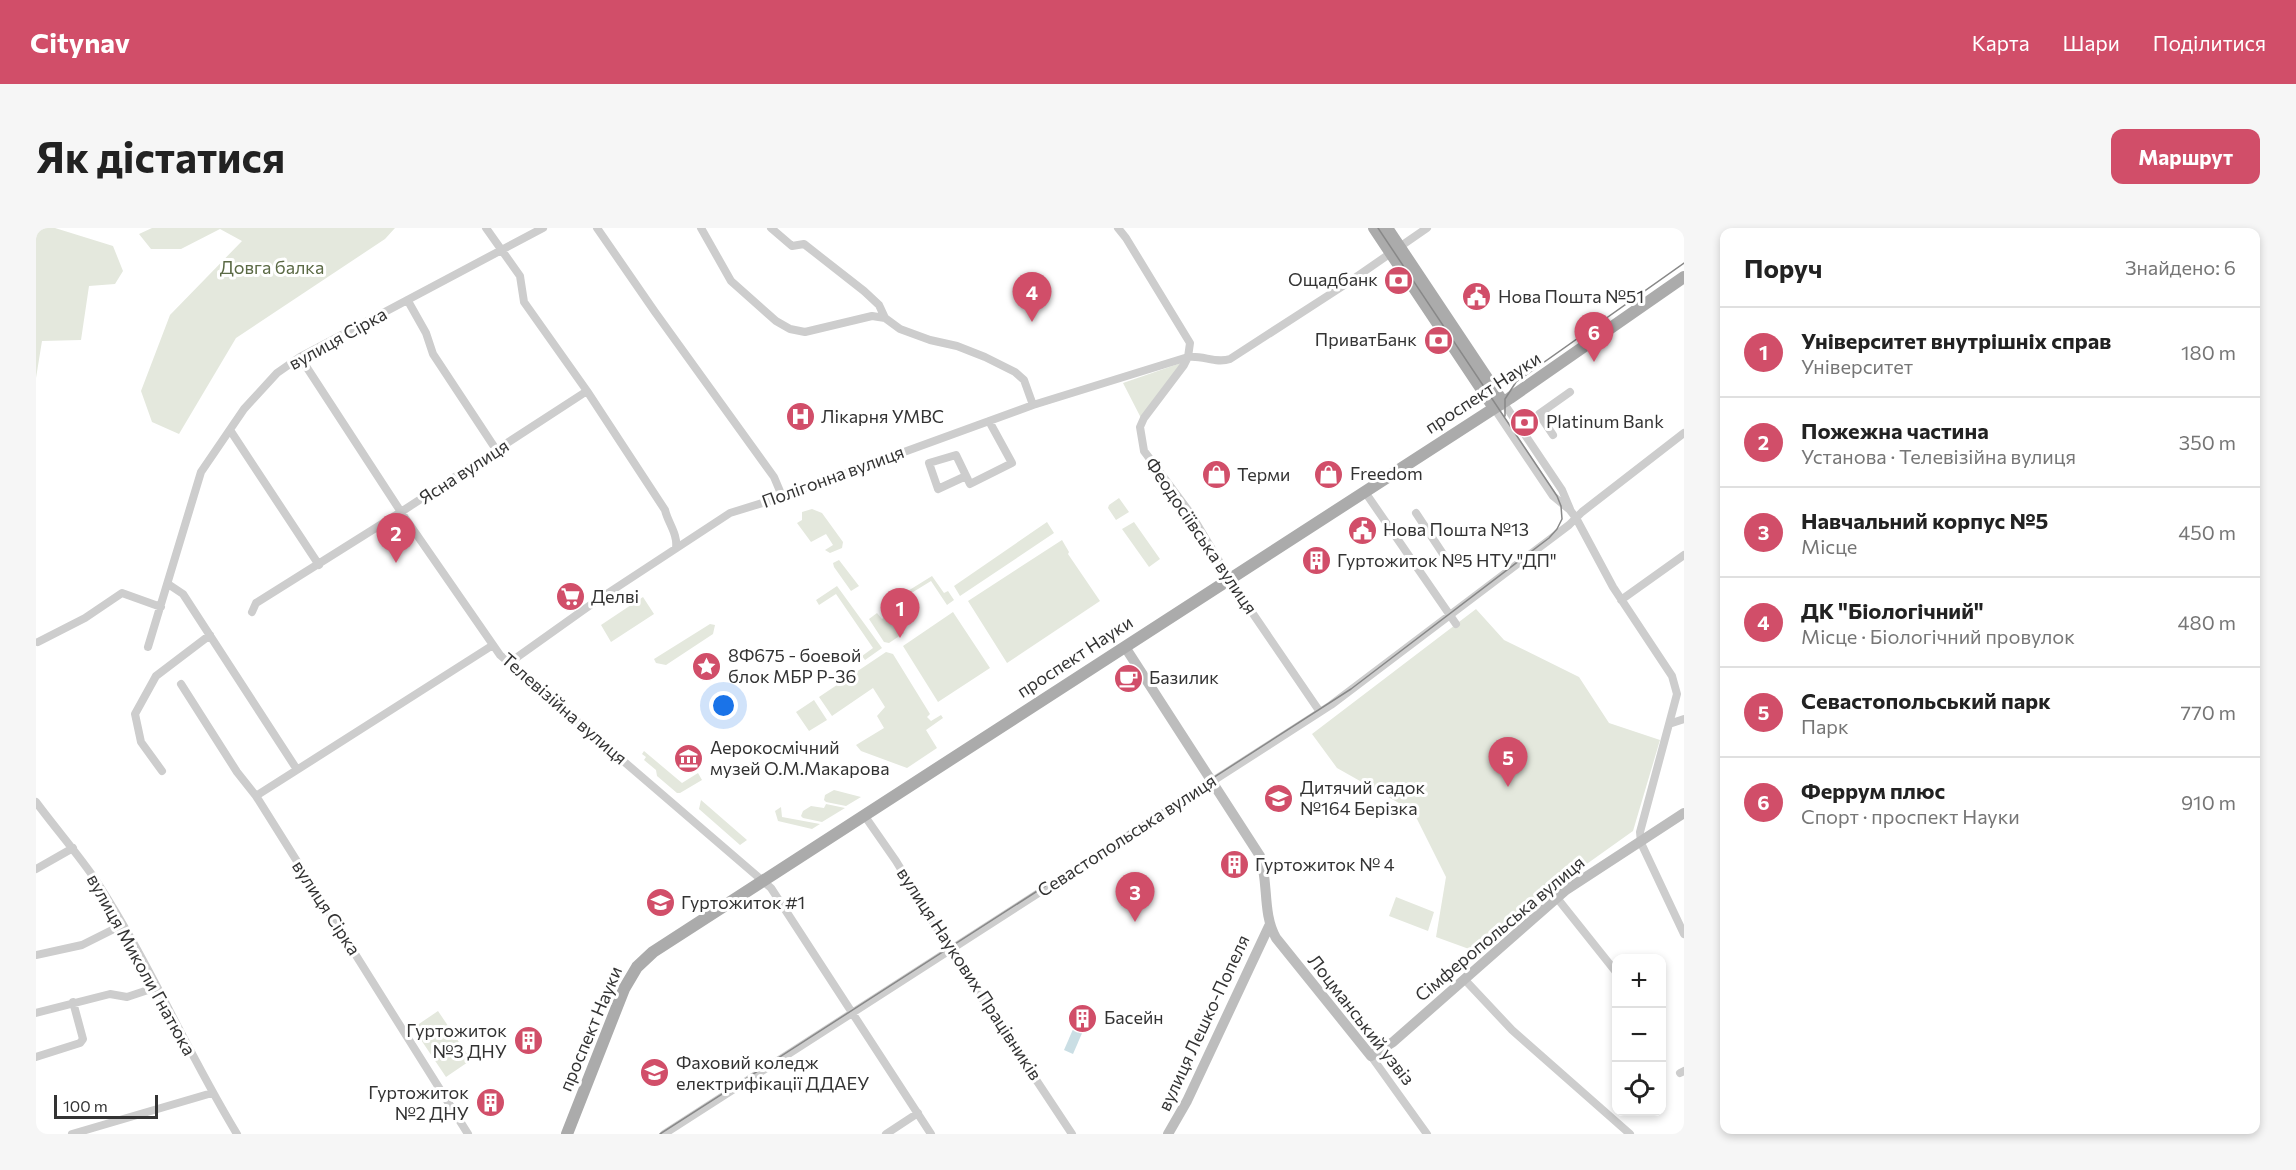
<!DOCTYPE html>
<html lang="uk">
<meta charset="utf-8">
<style>
:root{--surface:#fff;--page:#f6f6f6;--text:#222;--muted:#767676;--line:#e0e0e0;--accent:#d14e69}
body{margin:0;font-family:Commissioner,sans-serif;background:var(--page);color:var(--text)}
.controls{position:absolute;right:18px;bottom:18px;display:grid;overflow:hidden;border-radius:12px;box-shadow:0 3px 9px #0003}
.controls button{width:54px;height:54px;display:grid;place-items:center;padding:0;border:0;border-bottom:2px solid var(--line);background:var(--surface);color:var(--text);font:30px sans-serif}
.scale{position:absolute;left:18px;bottom:15px;width:104px;box-sizing:border-box;padding-left:6px;border:3px solid #333;border-top:0;font-size:16px;line-height:21px;white-space:nowrap;color:#333;-webkit-text-stroke:4px #fff;paint-order:stroke}
.you{position:absolute;left:688px;top:478px;width:21px;height:21px;margin:-15px;border:4px solid #fff;border-radius:50%;background:#1a73e8;box-shadow:0 0 0 9px #1a73e833}
.badge{display:grid;place-items:center;width:39px;height:39px;border-radius:50%;background:var(--accent);color:#fff;font-size:20px;font-weight:700}
.pin{position:absolute;translate:-50% -50px;filter:drop-shadow(0 2px 3px #0008)}
.pin::after{content:'';position:absolute;top:32px;width:21px;height:18px;background:inherit;clip-path:polygon(0 0,100% 0,50% 100%)}
.list{margin:0;padding:0;list-style:none}
h2{display:flex;justify-content:space-between;align-items:center;height:78px;margin:0;padding:0 24px;font-size:26px}
h2 small{font-size:20px;font-weight:400;color:var(--muted)}
.list li{display:grid;grid-template-columns:39px 1fr auto;gap:18px;align-items:center;box-sizing:border-box;height:90px;padding:0 24px;border-top:2px solid var(--line)}
.list b{display:block;font-size:22px;white-space:nowrap}
.list p{margin:0;font-size:20px;white-space:nowrap;color:var(--muted)}
.list em{font-size:20px;font-style:normal;color:var(--muted)}
.icon{flex:none;width:33px;height:33px;fill:none;stroke:currentColor;stroke-width:2;stroke-linecap:round;stroke-linejoin:round}
.map{position:relative;flex:none;width:1648px;height:906px;overflow:hidden;border-radius:12px}
header{display:flex;align-items:center;gap:36px;box-sizing:border-box;height:84px;padding:0 30px;background:var(--accent);color:#fff}
header strong{font-size:28px}
nav{display:flex;gap:33px;margin-inline-start:auto;font-size:21px}
.intro{display:flex;align-items:center;justify-content:space-between;box-sizing:border-box;height:144px;padding:0 36px}
h1{margin:0;font-size:42px}
.button{padding:15px 27px;border-radius:12px;background:var(--accent);color:#fff;font-size:21px;font-weight:700}
main{display:flex;gap:36px;padding:0 36px}
aside{flex:1;background:var(--surface);border-radius:12px;box-shadow:0 3px 9px #0003}
.map>svg:first-child{display:block}
.green{fill:#e4e8dd}
.water{fill:#cadee4}
.lines{fill:none;stroke-linecap:round;stroke-linejoin:round}
.street{stroke:#cdcdcd;stroke-width:8}
.secondary{stroke:#bdbdbd;stroke-width:10}
.primary{stroke:#ababab;stroke-width:12}
.tram{stroke:#888;stroke-width:1.5}
.labels{text-anchor:middle;stroke-width:6;stroke-linejoin:round;paint-order:stroke}
.park-label{font-size:18px;fill:#5b6a45;stroke:#fff}
.poi-label{font-size:18px;fill:#333;stroke:#fff;text-anchor:start}
.street-label{font-size:18px;fill:#333;stroke:#fff}
</style>
<header>
<strong>Citynav</strong>
<nav><a>Карта</a><a>Шари</a><a>Поділитися</a></nav>
</header>
<div class="intro"><h1>Як дістатися</h1><a class="button">Маршрут</a></div>
<main>
<div class="map">
<svg width="1648" height="906" viewBox="0 0 1648 906">
<rect width="100%" height="100%" fill="#fff"/>
<!-- green -->
<path class="green" d="M0,0H19L77,18L87,43L79,56L53,58L45,112L6,113L0,150Z
M116,0H359L349,11L200,110L143,206L116,194L105,163L134,87L206,13L184,1L145,21H115L103,6Z
M1145,135L1144,139L1105,190L1087,155Z
M1083,270L1093,284L1080,292L1072,280L1073,277Z
M776,281L786,285L807,314L806,320L794,325L789,322L797,317L790,306L775,314L761,295L766,292V284Z
M1011,294L1018,305L924,368L918,358Z
M1098,294L1124,331L1113,339L1086,301Z
M1026,312L1033,324L1032,326L1064,373L971,435L932,373Z
M803,332L823,358L815,363L798,339L797,335Z
M896,348L908,365L912,363L918,372L911,377L895,353L869,369L867,366Z
M801,358L846,420L829,432L826,428L837,420L800,366L783,377L780,372Z
M607,369L618,386L575,414L565,397Z
M1440,381L1468,412L1543,449L1573,495L1624,512L1597,603L1517,660L1443,730L1433,721L1400,709L1410,649L1377,583L1301,540L1276,506Z
M917,384L954,440L902,474L867,418Z
M841,385L846,391L855,385L868,405L853,415L848,414L833,391Z
M674,396L679,397L677,406L630,437L620,435L618,431Z
M850,424L857,426L894,486L891,489L895,493L905,487L907,490L890,502L901,520L871,540L825,523L820,517L848,500L841,488L849,479L837,460L796,488L783,469Z
M778,472L791,492L773,503L760,484Z
M608,523L646,555L662,545L666,552L644,565H641L621,548L620,542L608,532L610,529L606,526Z
M798,562L825,569L810,578L790,574L788,572L789,567Z
M665,572L711,612L704,617L663,581Z
M790,576L809,580L786,594L767,590L765,588L767,583L775,578L788,580Z
M745,579L746,589L784,596L776,601L742,593L739,583Z
M1360,669L1398,684L1392,703L1353,688Z
M402,783L435,832L410,849L377,800Z"/>
<!-- water -->
<path class="water" d="M1038,799L1047,803L1037,826L1028,822Z"/>
<g class="lines">
<!-- street -->
<path class="street" d="M450,0L484,48L488,74L551,163L629,282C632,295 642,306 640,320
M561,0L619,84L738,249L746,268
M665,0L695,53L740,93L754,101L769,104L836,88L849,90
M735,0L756,18L768,16L828,63L843,77L849,90L864,101L894,112L921,118L949,129L979,144L988,152L997,177
M1082,0L1090,10L1154,115L1152,129L1148,137L1108,190L1104,199L1108,223L1155,286L1198,358L1284,484
M372,73L390,105L397,126L461,223
M264,129L365,284L464,427L735,660L895,906
M1467,174L1526,262L1534,281
M1458,180L1517,268L1534,282L1540,290L1577,359L1636,448L1641,466L1633,496
M194,202L283,337
M1517,207L1503,186L1534,164
M930,248L902,261L893,235L920,227L934,256L976,235L953,193
M1329,264L1420,396
M1380,285L1411,332
M132,356L147,366L260,540
M1585,372L1648,327
M216,384L220,375L365,284L551,163
M2,414L49,390L86,365L125,379
M112,419L165,244L208,181L241,145L264,129L507,0
M473,435L560,373L694,285L736,272L997,177L1152,129C1167,127 1180,136 1194,131L1310,56L1391,0
M145,456L201,544L220,568L432,906
M1648,491L1633,496L1604,604L1605,615L1648,706
M126,543L105,514L99,486L120,448L174,407
M220,568L457,417
M0,574C20,601 42,626 61,654C113,734 151,824 201,906
M828,587L860,633L914,722L1036,906
M0,641L37,620
M1521,670L1580,744
M0,727L46,717L86,697
M1429,752L1476,802L1594,906
M0,785L74,766L91,769L121,759
M1335,828L1391,906
M0,829L44,815L47,811L37,774
M1644,845L1648,843
M36,906L176,865
M628,906L1295,477L1533,297L1546,284L1648,205
M850,906L882,885"/>
<!-- secondary -->
<path class="secondary" d="M1089,419L1224,628C1233,655 1226,685 1240,710L1335,828L1357,814L1530,662L1648,585
M1132,906L1151,873L1233,698"/>
<!-- primary -->
<path class="primary" d="M1338,0L1458,180
M1351,0L1467,174
M531,906L588,761L601,739L617,724L1474,170L1648,49"/>
<!-- tram -->
<path class="tram" d="M1469,188V171L1480,154L1648,35
M624,906L1315,461L1513,310L1521,301L1526,291L1525,278L1521,268L1342,0"/>
</g>
<!-- icons -->
<defs>
<symbol id="bank-disc" viewBox="-11 -11 22 22"><circle r="9.5" fill="#d14e69" stroke="#fff"/><path d="M-6-4H6V4H-6ZM0-2.3a2.3 2.3 0 1 0 0 4.6a2.3 2.3 0 1 0 0-4.6Z" fill="#fff"/></symbol>
<symbol id="civic-disc" viewBox="-11 -11 22 22"><circle r="9.5" fill="#d14e69" stroke="#fff"/><path d="M-.6-6.5H3V-4.5H.6V-3L4-1V1h2V6H-6V1h2V-1L-.6-3ZM-1.2 2.5V6h2.4V2.5Z" fill="#fff"/></symbol>
<symbol id="hospital-disc" viewBox="-11 -11 22 22"><circle r="9.5" fill="#d14e69" stroke="#fff"/><path d="M-5-5h3v3.5h4V-5h3V5h-3V1.5h-4V5h-3Z" fill="#fff"/></symbol>
<symbol id="shop-disc" viewBox="-11 -11 22 22"><circle r="9.5" fill="#d14e69" stroke="#fff"/><path d="M-5-2.5h2.3a2.7 3.5 0 0 1 5.4 0H5L5.5 6h-11ZM-1.5-2.5h3a1.5 2.3 0 0 0-3 0Z" fill="#fff"/></symbol>
<symbol id="building-disc" viewBox="-11 -11 22 22"><circle r="9.5" fill="#d14e69" stroke="#fff"/><path d="M-4-6H4V6H1V3H-1V6H-4ZM-2.5-4.3h1.7v1.8h-1.7ZM.8-4.3h1.7v1.8H.8ZM-2.5-1h1.7V.8h-1.7ZM.8-1h1.7V.8H.8Z" fill="#fff"/></symbol>
<symbol id="supermarket-disc" viewBox="-11 -11 22 22"><circle r="9.5" fill="#d14e69" stroke="#fff"/><path d="M-6-5.5h2.5l.6 2H6L4.5 2H-2.5L-4.4-4H-6ZM-1.5 3.2a1.3 1.3 0 1 0 .1 0ZM3 3.2a1.3 1.3 0 1 0 .1 0Z" fill="#fff"/></symbol>
<symbol id="sight-disc" viewBox="-11 -11 22 22"><circle r="9.5" fill="#d14e69" stroke="#fff"/><path d="M0-6L1.8-2.2L6-1.7L2.9 1.2L3.7 5.4L0 3.3L-3.7 5.4L-2.9 1.2L-6-1.7L-1.8-2.2Z" fill="#fff"/></symbol>
<symbol id="cafe-disc" viewBox="-11 -11 22 22"><circle r="9.5" fill="#d14e69" stroke="#fff"/><path d="M-5.5-4.5H6V0H3Q3 3.5 0 3.5H-2.5Q-5.5 3.5-5.5 0ZM3-3.2v2h1.7v-2ZM-6 4.5H4V6H-6Z" fill="#fff"/></symbol>
<symbol id="museum-disc" viewBox="-11 -11 22 22"><circle r="9.5" fill="#d14e69" stroke="#fff"/><path d="M0-6L6-3V-2H-6V-3ZM-5-1h2V3h-2ZM-1-1h2V3h-2ZM3-1h2V3H3ZM-6 4H6V6H-6Z" fill="#fff"/></symbol>
<symbol id="school-disc" viewBox="-11 -11 22 22"><circle r="9.5" fill="#d14e69" stroke="#fff"/><path d="M0-5L7-2L0 1L-7-2ZM-4 1L0 2.5L4 1V4Q0 6-4 4Z" fill="#fff"/></symbol>
<symbol id="university-disc" viewBox="-11 -11 22 22"><circle r="9.5" fill="#d14e69" stroke="#fff"/><path d="M0-5L7-2L0 1L-7-2ZM-4 1L0 2.5L4 1V4Q0 6-4 4Z" fill="#fff"/></symbol>
</defs>
<g fill-rule="evenodd">
<use href="#bank-disc" x="1346" y="36" width="33" height="33"/>
<use href="#civic-disc" x="1424" y="52" width="33" height="33"/>
<use href="#bank-disc" x="1386" y="96" width="33" height="33"/>
<use href="#hospital-disc" x="748" y="172" width="33" height="33"/>
<use href="#bank-disc" x="1472" y="178" width="33" height="33"/>
<use href="#shop-disc" x="1276" y="230" width="33" height="33"/>
<use href="#shop-disc" x="1164" y="230" width="33" height="33"/>
<use href="#civic-disc" x="1310" y="286" width="33" height="33"/>
<use href="#building-disc" x="1264" y="316" width="33" height="33"/>
<use href="#supermarket-disc" x="518" y="352" width="33" height="33"/>
<use href="#sight-disc" x="654" y="422" width="33" height="33"/>
<use href="#cafe-disc" x="1076" y="434" width="33" height="33"/>
<use href="#museum-disc" x="636" y="514" width="33" height="33"/>
<use href="#school-disc" x="1226" y="554" width="33" height="33"/>
<use href="#building-disc" x="1182" y="620" width="33" height="33"/>
<use href="#university-disc" x="608" y="658" width="33" height="33"/>
<use href="#building-disc" x="1030" y="774" width="33" height="33"/>
<use href="#building-disc" x="476" y="796" width="33" height="33"/>
<use href="#university-disc" x="602" y="828" width="33" height="33"/>
<use href="#building-disc" x="438" y="858" width="33" height="33"/>
</g>
<g class="labels">
<!-- park labels -->
<g class="park-label">
<text x="236" y="46">Довга балка</text>
</g>
<!-- poi labels -->
<g class="poi-label">
<text x="1342" y="58" text-anchor="end">Ощадбанк</text>
<text x="1462" y="75">Нова Пошта №51</text>
<text x="1381" y="118" text-anchor="end">ПриватБанк</text>
<text x="785" y="195">Лікарня УМВС</text>
<text x="1510" y="200">Platinum Bank</text>
<text x="1314" y="252">Freedom</text>
<text x="1201" y="253">Терми</text>
<text x="1347" y="308">Нова Пошта №13</text>
<text x="1301" y="339">Гуртожиток №5 НТУ "ДП"</text>
<text x="555" y="375">Делві</text>
<text x="692" y="434">8Ф675 - боевой<tspan x="692" dy="21">блок МБР Р-36</tspan></text>
<text x="1113" y="456">Базилик</text>
<text x="674" y="526">Аерокосмічний<tspan x="674" dy="21">музей О.М.Макарова</tspan></text>
<text x="1264" y="566">Дитячий садок<tspan x="1264" dy="21">№164 Берізка</tspan></text>
<text x="1219" y="643">Гуртожиток № 4</text>
<text x="645" y="681">Гуртожиток #1</text>
<text x="1068" y="796">Басейн</text>
<text x="471" y="809" text-anchor="end">Гуртожиток<tspan x="471" dy="21">№3 ДНУ</tspan></text>
<text x="640" y="841">Фаховий коледж<tspan x="640" dy="21">електрифікації ДДАЕУ</tspan></text>
<text x="433" y="871" text-anchor="end">Гуртожиток<tspan x="433" dy="21">№2 ДНУ</tspan></text>
</g>
<!-- street labels -->
<g class="street-label">
<text transform="translate(302 111) rotate(-29)" y="6">вулиця Сірка</text>
<text transform="translate(1447 165) rotate(-33)" y="6">проспект Науки</text>
<text transform="translate(428 244) rotate(-33)" y="6">Ясна вулиця</text>
<text transform="translate(797 249) rotate(-20)" y="6">Полігонна вулиця</text>
<text transform="translate(1165 308) rotate(56)" y="6">Феодосіївська вулиця</text>
<text transform="translate(1039 429) rotate(-33)" y="6">проспект Науки</text>
<text transform="translate(528 481) rotate(41)" y="6">Телевізійна вулиця</text>
<text transform="translate(1091 608) rotate(-33)" y="6">Севастопольська вулиця</text>
<text transform="translate(290 680) rotate(57)" y="6">вулиця Сірка</text>
<text transform="translate(1464 701) rotate(-40)" y="6">Сімферопольська вулиця</text>
<text transform="translate(105 737) rotate(61)" y="6">вулиця Миколи Гнатюка</text>
<text transform="translate(933 746) rotate(57)" y="6">вулиця Наукових Працівників</text>
<text transform="translate(1325 792) rotate(52)" y="6">Лоцманський узвіз</text>
<text transform="translate(1168 795) rotate(-65)" y="6">вулиця Лешко-Попеля</text>
<text transform="translate(555 801) rotate(-67)" y="6">проспект Науки</text>
</g>
</g>
</svg>
<div class="controls">
<button>+</button>
<button>−</button>
<button><svg class="icon" aria-label="locate" viewBox="0 0 24 24"><circle cx="12" cy="12" r="6"/><path d="M12 2v4M12 18v4M2 12h4M18 12h4"/></svg></button>
</div>
<div class="scale">100 m</div>
<div class="you"></div>
<div class="pin badge" style="left:864px;top:410px">1</div>
<div class="pin badge" style="left:360px;top:335px">2</div>
<div class="pin badge" style="left:1099px;top:694px">3</div>
<div class="pin badge" style="left:996px;top:94px">4</div>
<div class="pin badge" style="left:1472px;top:559px">5</div>
<div class="pin badge" style="left:1558px;top:134px">6</div>
</div>
<aside>
<h2>Поруч<small>Знайдено: 6</small></h2>
<ul class="list">
<li><span class="badge">1</span><div><b>Університет внутрішніх справ</b><p>Університет</p></div><em>180 m</em></li>
<li><span class="badge">2</span><div><b>Пожежна частина</b><p>Установа · Телевізійна вулиця</p></div><em>350 m</em></li>
<li><span class="badge">3</span><div><b>Навчальний корпус №5</b><p>Місце</p></div><em>450 m</em></li>
<li><span class="badge">4</span><div><b>ДК &quot;Біологічний&quot;</b><p>Місце · Біологічний провулок</p></div><em>480 m</em></li>
<li><span class="badge">5</span><div><b>Севастопольський парк</b><p>Парк</p></div><em>770 m</em></li>
<li><span class="badge">6</span><div><b>Феррум плюс</b><p>Спорт · проспект Науки</p></div><em>910 m</em></li>
</ul>
</aside>
</main>
